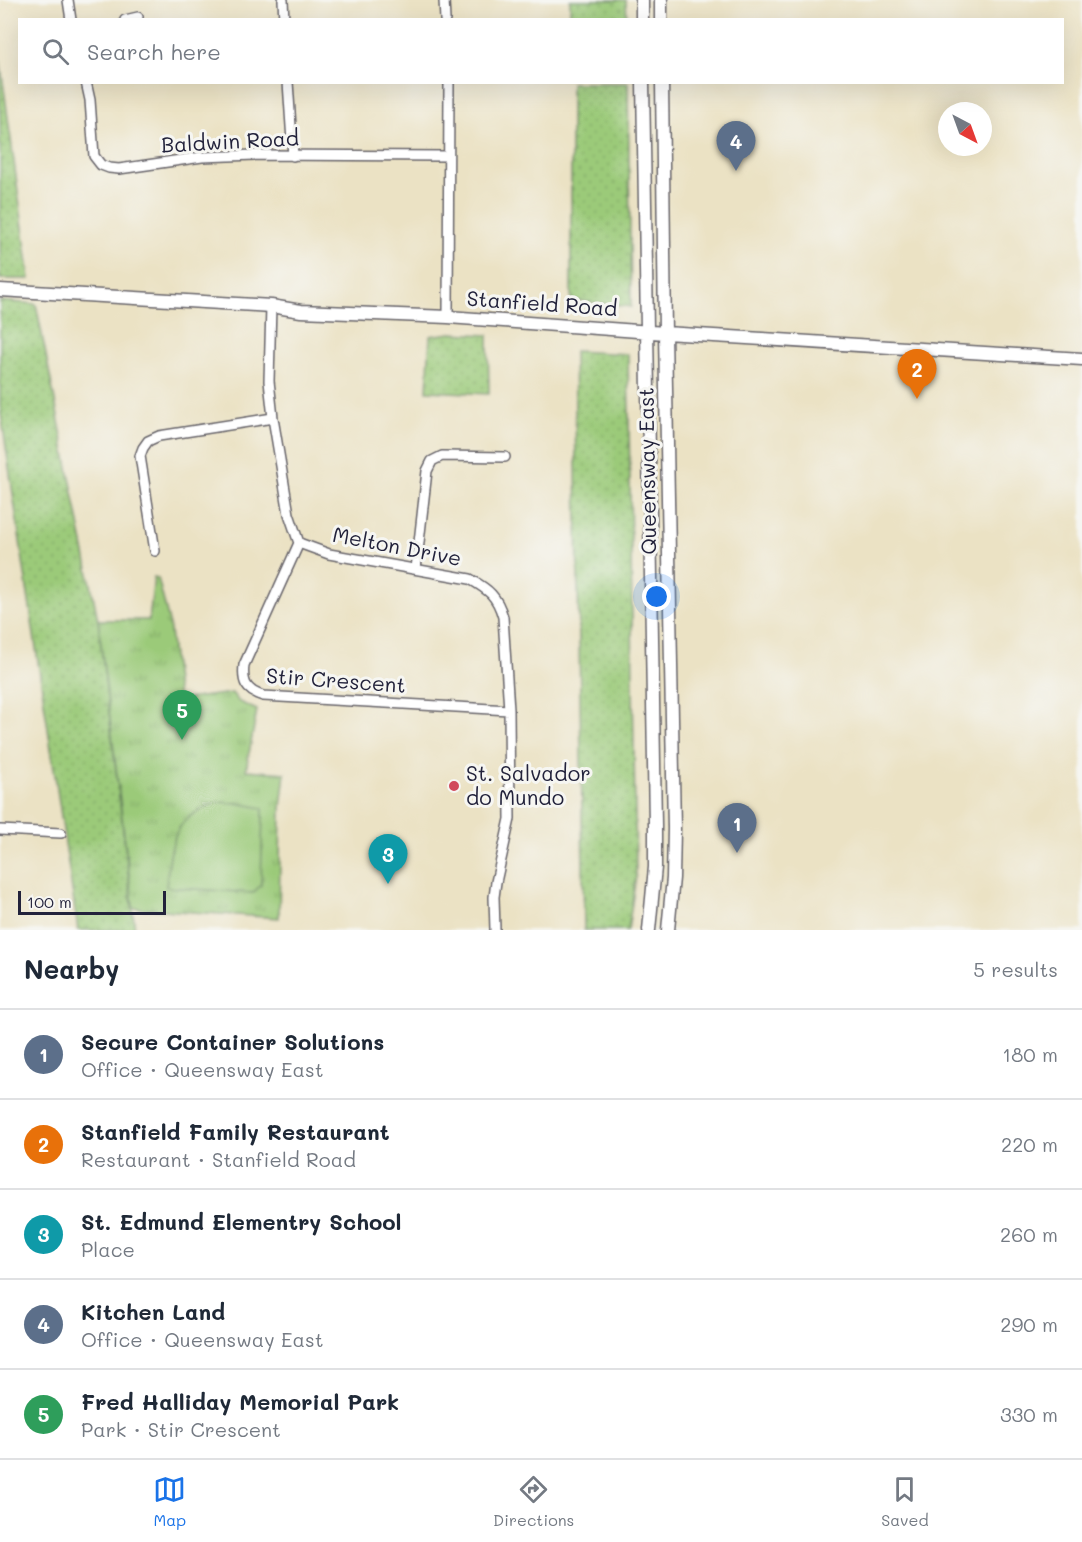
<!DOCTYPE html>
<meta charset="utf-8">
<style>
:root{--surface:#fff;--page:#f6f6f7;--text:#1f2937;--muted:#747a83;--line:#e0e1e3;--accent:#1a73e8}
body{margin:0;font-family:Mali,sans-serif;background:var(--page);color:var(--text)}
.compass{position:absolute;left:938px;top:102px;width:54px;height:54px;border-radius:50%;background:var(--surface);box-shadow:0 6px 24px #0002;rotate:139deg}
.scale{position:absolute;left:18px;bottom:15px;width:148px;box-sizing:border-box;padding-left:6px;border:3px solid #22223b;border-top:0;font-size:16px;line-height:21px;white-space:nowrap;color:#22223b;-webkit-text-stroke:4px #f6f6f2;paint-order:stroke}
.you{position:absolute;left:657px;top:597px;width:21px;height:21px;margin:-15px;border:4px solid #fff;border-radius:50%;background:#1a73e8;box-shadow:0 0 0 9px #1a73e833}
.badge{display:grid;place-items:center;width:39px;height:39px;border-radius:50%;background:var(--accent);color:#fff;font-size:20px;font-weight:700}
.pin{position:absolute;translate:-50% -50px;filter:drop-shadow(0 2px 3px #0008)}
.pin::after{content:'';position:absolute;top:32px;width:21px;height:18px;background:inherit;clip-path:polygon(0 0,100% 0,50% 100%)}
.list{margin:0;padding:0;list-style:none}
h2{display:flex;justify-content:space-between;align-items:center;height:78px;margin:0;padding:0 24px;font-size:26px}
h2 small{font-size:20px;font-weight:400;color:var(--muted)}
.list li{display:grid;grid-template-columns:39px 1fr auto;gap:18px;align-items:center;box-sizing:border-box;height:90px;padding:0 24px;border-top:2px solid var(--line)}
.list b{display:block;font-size:22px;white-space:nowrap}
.list p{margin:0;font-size:20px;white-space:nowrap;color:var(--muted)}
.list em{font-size:20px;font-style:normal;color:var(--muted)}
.icon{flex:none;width:33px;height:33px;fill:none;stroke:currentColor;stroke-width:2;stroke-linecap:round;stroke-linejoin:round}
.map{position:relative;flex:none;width:1082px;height:930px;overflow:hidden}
.search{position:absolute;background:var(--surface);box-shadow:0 6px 24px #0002;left:18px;right:18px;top:18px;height:66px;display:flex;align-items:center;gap:15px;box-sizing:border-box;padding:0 21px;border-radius:0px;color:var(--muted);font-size:22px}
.sheet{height:528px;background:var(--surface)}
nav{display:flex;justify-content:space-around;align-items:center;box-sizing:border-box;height:84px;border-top:2px solid var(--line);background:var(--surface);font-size:16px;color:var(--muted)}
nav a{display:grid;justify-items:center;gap:3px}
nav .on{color:var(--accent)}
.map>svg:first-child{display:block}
.grass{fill:url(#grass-dots);stroke:#5e765a;stroke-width:1.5}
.park{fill:url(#park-tufts);stroke:#5e765a;stroke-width:1.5}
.garden{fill:#9bca79;stroke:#5e765a;stroke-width:1.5}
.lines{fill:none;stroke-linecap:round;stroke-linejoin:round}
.street-casing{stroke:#68656b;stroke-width:12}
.secondary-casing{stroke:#68656b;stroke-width:15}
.street{stroke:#fff;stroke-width:9}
.secondary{stroke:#fff;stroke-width:12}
.poi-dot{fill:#d1495b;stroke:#f6f6f2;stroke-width:2}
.labels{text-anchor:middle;stroke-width:6;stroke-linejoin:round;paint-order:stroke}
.street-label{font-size:21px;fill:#22223b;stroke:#f6f6f2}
.poi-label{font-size:21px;fill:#22223b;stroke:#f6f6f2;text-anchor:start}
</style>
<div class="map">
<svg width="1082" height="930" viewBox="0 0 1082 930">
<defs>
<pattern id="grass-dots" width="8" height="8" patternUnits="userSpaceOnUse" patternTransform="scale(1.5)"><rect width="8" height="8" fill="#9bca79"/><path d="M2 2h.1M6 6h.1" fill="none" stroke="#85ad6a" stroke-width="1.8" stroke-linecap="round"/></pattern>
<pattern id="park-tufts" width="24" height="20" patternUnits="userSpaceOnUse" patternTransform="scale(1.5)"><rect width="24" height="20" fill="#9bca79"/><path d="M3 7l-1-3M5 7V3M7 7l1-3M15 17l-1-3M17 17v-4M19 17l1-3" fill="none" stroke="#85ad6a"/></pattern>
</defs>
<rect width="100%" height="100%" fill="#f6f6f2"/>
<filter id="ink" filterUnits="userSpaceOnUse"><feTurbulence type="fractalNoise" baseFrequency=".0167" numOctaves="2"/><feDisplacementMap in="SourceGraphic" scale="12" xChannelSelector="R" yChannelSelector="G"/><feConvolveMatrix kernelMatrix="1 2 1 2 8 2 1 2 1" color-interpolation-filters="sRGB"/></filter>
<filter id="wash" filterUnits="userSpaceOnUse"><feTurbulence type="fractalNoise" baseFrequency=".008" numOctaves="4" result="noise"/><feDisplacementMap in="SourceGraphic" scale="24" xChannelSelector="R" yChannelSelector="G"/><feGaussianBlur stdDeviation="1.35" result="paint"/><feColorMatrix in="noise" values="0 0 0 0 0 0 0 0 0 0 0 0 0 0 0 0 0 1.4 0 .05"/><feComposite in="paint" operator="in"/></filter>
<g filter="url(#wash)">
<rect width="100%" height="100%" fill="#ebe2c4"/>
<!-- grass -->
<path class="grass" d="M570,0H626L627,19H570Z
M0,59L30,279H0Z
M571,83H628L631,307L571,300Z
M0,301L36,304L98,620L135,930H78L0,407Z
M451,333L488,335L489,394L427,391L430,336Z
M574,351L628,354L636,876L628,930H584Z"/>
<!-- park -->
<path class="park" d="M154,577L158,578L169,622L178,700L232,693L239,702L257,710L246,770L285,773L281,807L279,918L133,908L98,620H149Z"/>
<!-- garden -->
<path class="garden" d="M218,802L237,803L263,808L261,885L253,893L166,887C168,869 170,839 182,824C191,813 206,807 218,802Z"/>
</g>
<g filter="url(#ink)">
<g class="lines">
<defs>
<path id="street" d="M68,0L71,20
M283,0L284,20
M444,0L445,20
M125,20L138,17
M86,82L90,100L94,156L101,165L109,168L119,169L202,157L255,155L448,156
M288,82L293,156
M271,306L269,381L273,418L289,514L299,543L329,554L470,579C489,590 497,596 503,617L509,710L510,819L496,882L494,897L495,930
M448,317L449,82
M299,543L244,665C242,682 246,691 263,696L509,710
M155,551L140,456L143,448L148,441L159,436L273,418
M416,569L427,471L432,461L442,456L505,457
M0,830L61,833"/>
<path id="secondary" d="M642,0V20
M661,0V20
M643,82L655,825V867L649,930
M662,82L665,333L674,829L673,878L668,930
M0,290L271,306L301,311L448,317L665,333L1082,359"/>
</defs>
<!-- street casing -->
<use href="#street" class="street-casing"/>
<!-- secondary casing -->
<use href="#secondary" class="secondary-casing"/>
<!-- street -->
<use href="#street" class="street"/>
<!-- secondary -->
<use href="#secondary" class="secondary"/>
</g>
</g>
<!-- markers -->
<circle class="poi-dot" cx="454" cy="786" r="6"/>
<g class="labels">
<!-- street labels -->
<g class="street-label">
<text transform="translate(230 142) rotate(-3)" y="7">Baldwin Road</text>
<text transform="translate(542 304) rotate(4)" y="7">Stanfield Road</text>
<text transform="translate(648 471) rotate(-91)" y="7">Queensway East</text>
<text transform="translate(397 547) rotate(11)" y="7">Melton Drive</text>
<text transform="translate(336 681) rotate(4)" y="7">Stir Crescent</text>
</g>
<!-- poi labels -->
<g class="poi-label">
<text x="466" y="781">St. Salvador<tspan x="466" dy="24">do Mundo</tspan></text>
</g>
</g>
</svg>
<svg class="compass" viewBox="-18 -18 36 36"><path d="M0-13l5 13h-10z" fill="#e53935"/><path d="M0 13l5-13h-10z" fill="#747a83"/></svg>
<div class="scale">100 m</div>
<div class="you"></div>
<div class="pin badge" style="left:737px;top:853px;background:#5c6f8a">1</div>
<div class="pin badge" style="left:917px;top:399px;background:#e8710a">2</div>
<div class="pin badge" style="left:388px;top:884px;background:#0f9aa8">3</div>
<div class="pin badge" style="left:736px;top:171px;background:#5c6f8a">4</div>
<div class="pin badge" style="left:182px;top:740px;background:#2e9e5b">5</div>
<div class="search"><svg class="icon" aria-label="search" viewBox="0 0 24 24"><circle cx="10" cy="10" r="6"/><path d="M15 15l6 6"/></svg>Search here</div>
</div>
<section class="sheet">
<h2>Nearby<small>5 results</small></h2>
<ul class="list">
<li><span class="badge" style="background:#5c6f8a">1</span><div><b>Secure Container Solutions</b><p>Office · Queensway East</p></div><em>180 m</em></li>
<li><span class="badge" style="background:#e8710a">2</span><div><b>Stanfield Family Restaurant</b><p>Restaurant · Stanfield Road</p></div><em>220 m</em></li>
<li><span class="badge" style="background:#0f9aa8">3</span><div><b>St. Edmund Elementry School</b><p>Place</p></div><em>260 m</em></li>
<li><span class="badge" style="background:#5c6f8a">4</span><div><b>Kitchen Land</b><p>Office · Queensway East</p></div><em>290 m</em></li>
<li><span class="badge" style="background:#2e9e5b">5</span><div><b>Fred Halliday Memorial Park</b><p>Park · Stir Crescent</p></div><em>330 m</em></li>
</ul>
</section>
<nav>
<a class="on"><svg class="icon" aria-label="map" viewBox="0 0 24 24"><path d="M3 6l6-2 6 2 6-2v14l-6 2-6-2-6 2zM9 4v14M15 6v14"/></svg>Map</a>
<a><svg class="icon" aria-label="directions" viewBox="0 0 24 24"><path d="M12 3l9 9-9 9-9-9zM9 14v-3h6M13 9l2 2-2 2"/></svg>Directions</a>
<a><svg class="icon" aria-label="saved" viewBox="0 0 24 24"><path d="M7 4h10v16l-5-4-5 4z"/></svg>Saved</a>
</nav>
